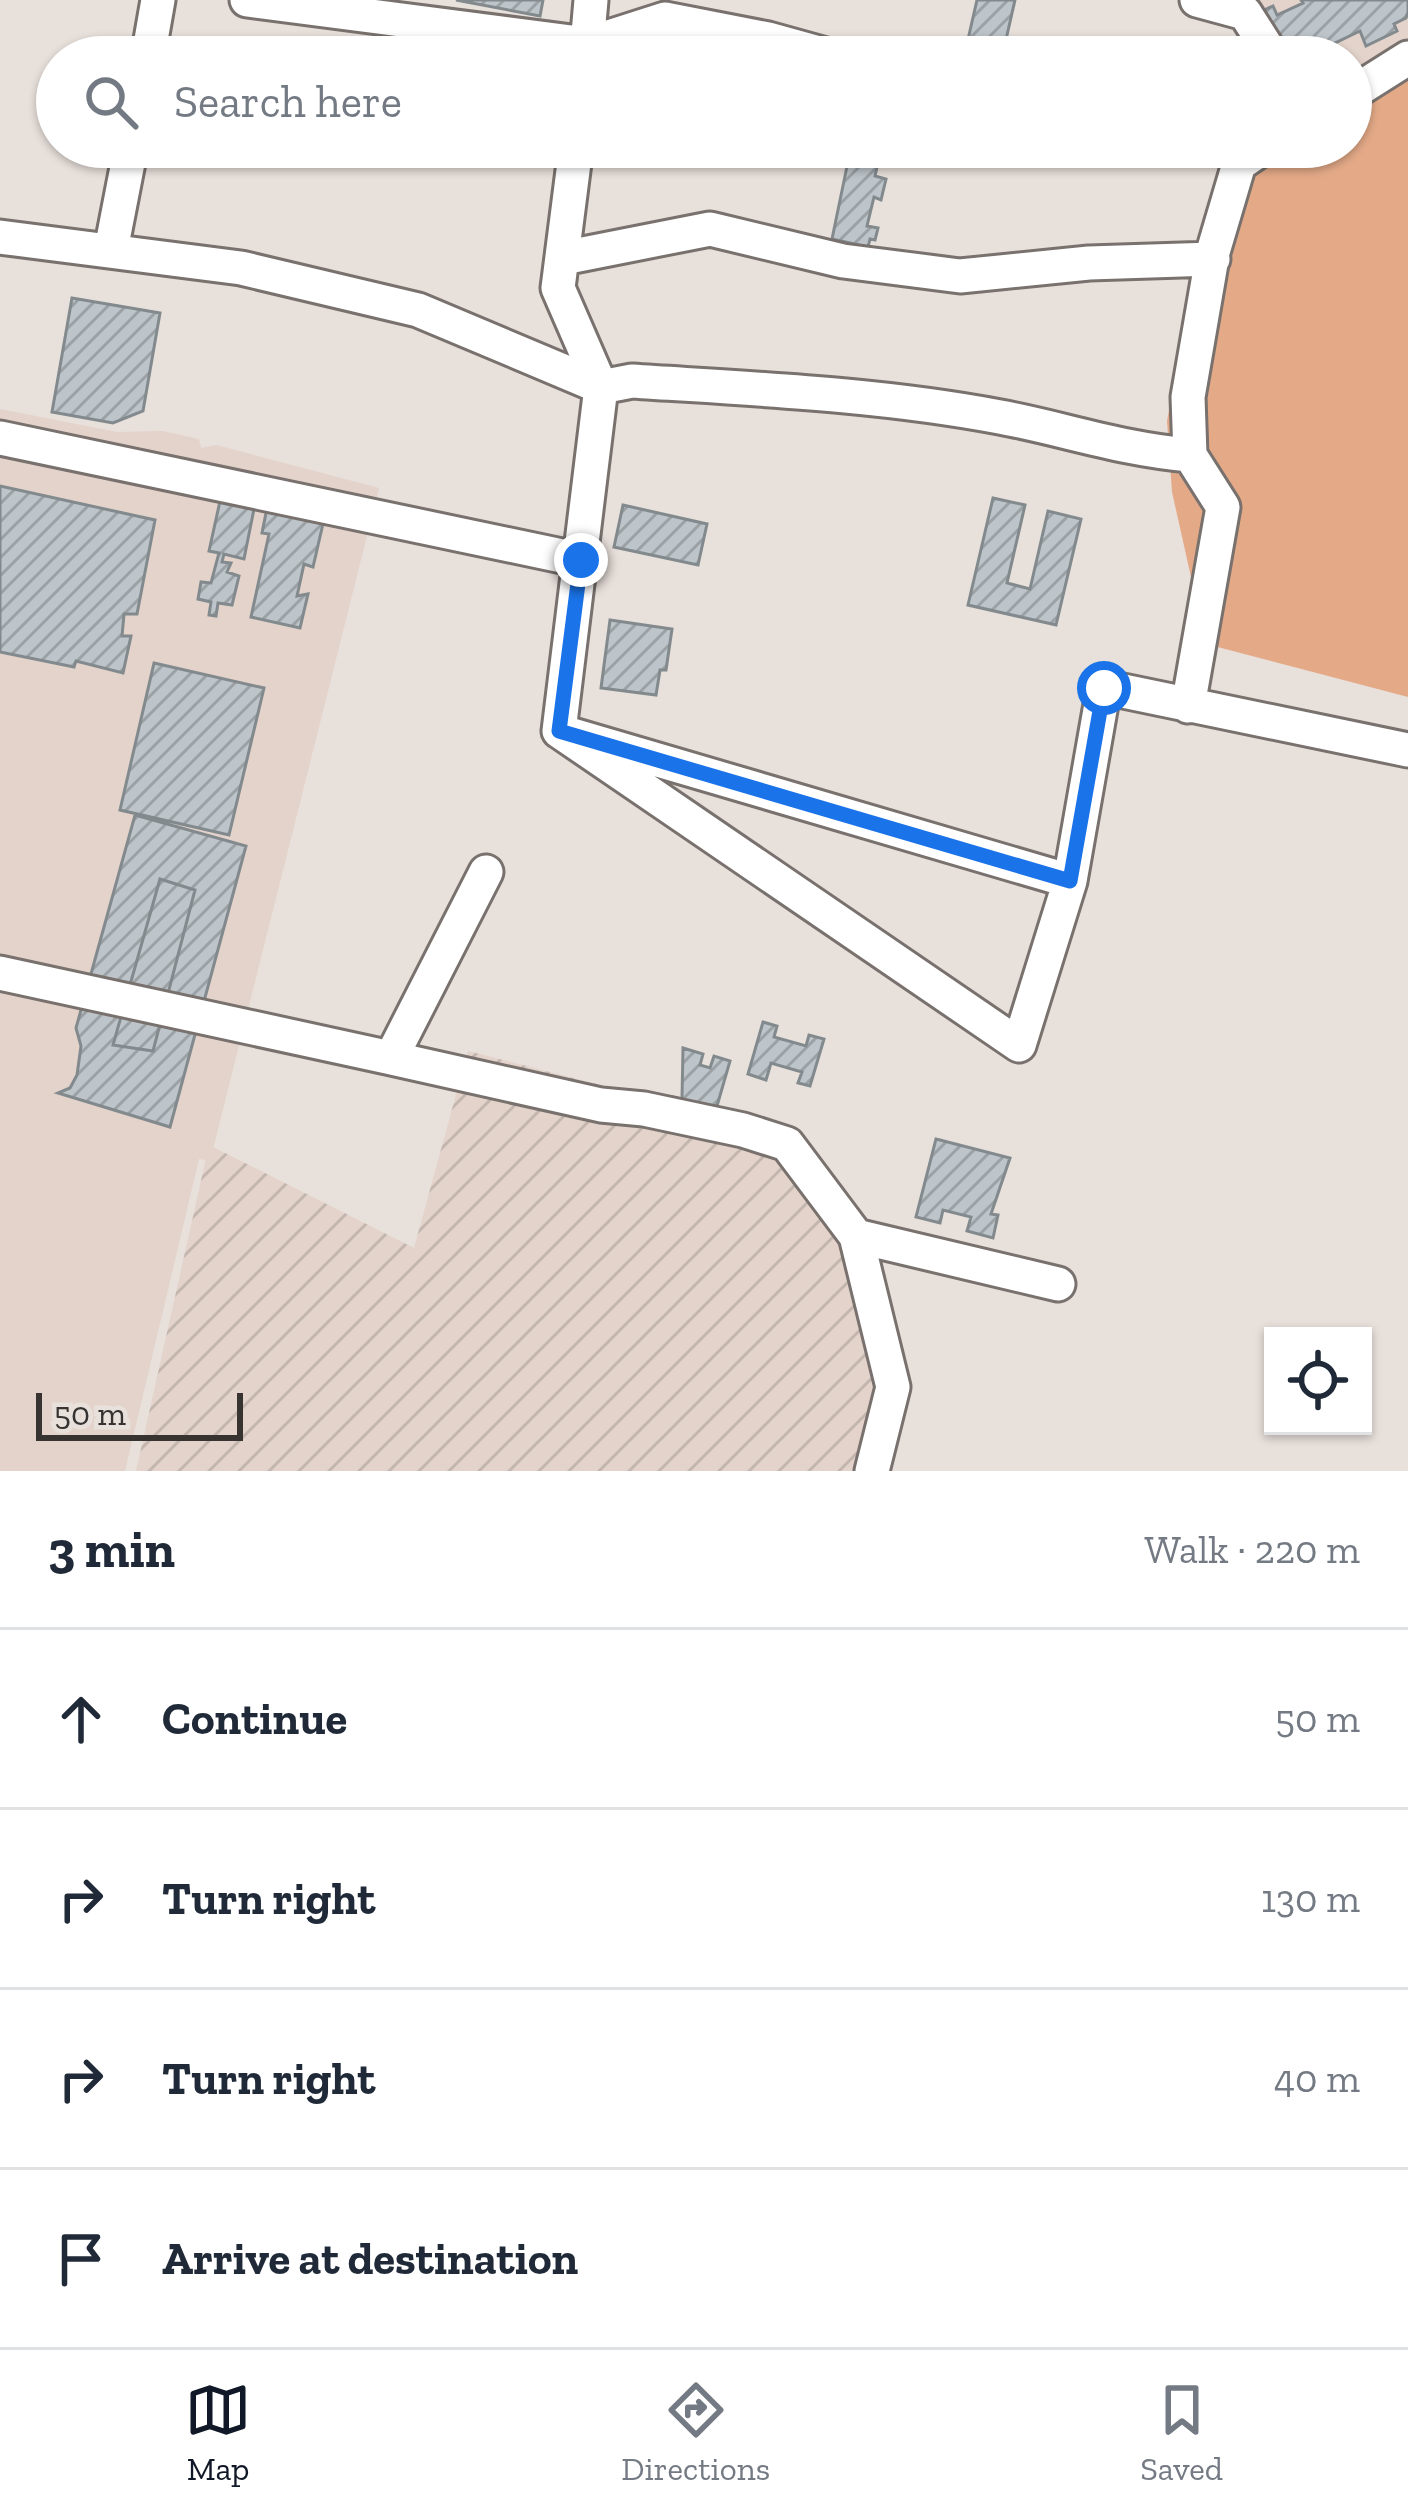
<!DOCTYPE html>
<meta charset="utf-8">
<style>
:root{--surface:#fff;--page:#f2f2f3;--text:#1f2937;--muted:#747a83;--line:#e0e1e3;--accent:#111827}
body{margin:0;font-family:"Zilla Slab",serif;background:var(--page);color:var(--text)}
.controls{position:absolute;right:36px;bottom:36px;display:grid;overflow:hidden;border-radius:0px;box-shadow:0 3px 9px #0004}
.controls button{width:108px;height:108px;display:grid;place-items:center;padding:0;border:0;border-bottom:3px solid var(--line);background:var(--surface);color:var(--text);font:60px sans-serif}
.scale{position:absolute;left:36px;bottom:30px;width:207px;box-sizing:border-box;padding-left:12px;border:6px solid #363331;border-top:0;font-size:33px;line-height:42px;white-space:nowrap;color:#363331;-webkit-text-stroke:9px #e8e0db;paint-order:stroke}
.stop{position:absolute;width:36px;height:36px;margin:-27px;border:9px solid #1a73e8;border-radius:50%;background:#fff}
.stop.end{background:#1a73e8;border-color:#fff;box-shadow:0 3px 12px #0008}
.list{margin:0;padding:0;list-style:none}
h2{display:flex;justify-content:space-between;align-items:center;height:156px;margin:0;padding:0 48px;font-size:51px}
h2 small{font-size:39px;font-weight:400;color:var(--muted)}
.list li{display:grid;grid-template-columns:78px 1fr auto;gap:36px;align-items:center;box-sizing:border-box;height:180px;padding:0 48px;border-top:3px solid var(--line)}
.list b{display:block;font-size:45px;white-space:nowrap}
.list em{font-size:39px;font-style:normal;color:var(--muted)}
.icon{flex:none;width:66px;height:66px;fill:none;stroke:currentColor;stroke-width:2;stroke-linecap:round;stroke-linejoin:round}
.map{position:relative;flex:none;width:1408px;height:1471px;overflow:hidden}
.search{position:absolute;background:var(--surface);box-shadow:0 3px 9px #0004;left:36px;right:36px;top:36px;height:132px;display:flex;align-items:center;gap:30px;box-sizing:border-box;padding:0 42px;border-radius:66px;color:var(--muted);font-size:45px}
.sheet{height:876px;background:var(--surface)}
nav{display:flex;justify-content:space-around;align-items:center;box-sizing:border-box;height:168px;border-top:3px solid var(--line);background:var(--surface);font-size:33px;color:var(--muted)}
nav a{display:grid;justify-items:center;gap:6px}
nav .on{color:var(--accent)}
.map>svg:first-child{display:block}
.built{fill:#e3d3cb}
.industrial{fill:url(#industrial-furrows)}
.pitch{fill:#e4aa88}
.building{fill:url(#building-hatch);stroke:#838a8e;stroke-width:3}
.lines{fill:none;stroke-linecap:round;stroke-linejoin:round}
.minor-casing{stroke:#78716d;stroke-width:39}
.minor{stroke:#fff;stroke-width:33}
.route{stroke:#1a73e8;stroke-width:15}
</style>
<div class="map">
<svg width="1408" height="1471" viewBox="0 0 1408 1471">
<defs>
<pattern id="industrial-furrows" width="10" height="10" patternUnits="userSpaceOnUse" patternTransform="scale(3)"><rect width="10" height="10" fill="#e3d3cb"/><path d="M-1 1l2-2M0 10L10 0M9 11l2-2" fill="none" stroke="#c3b6af"/></pattern>
<pattern id="building-hatch" width="6" height="6" patternUnits="userSpaceOnUse" patternTransform="scale(3)"><rect width="6" height="6" fill="#bec5ca"/><path d="M-1 1l2-2M0 6l6-6M5 7l2-2" fill="none" stroke="#9ba1a5"/></pattern>
</defs>
<rect width="100%" height="100%" fill="#e8e0db"/>
<!-- built -->
<path class="built" d="M1213,0H1408V54L1351,86V57H1275Z
M0,409L117,432L162,431L199,439L201,448L216,445L379,488L210,1161L199,1159L125,1471H0Z"/>
<!-- industrial -->
<path class="industrial" d="M468,1051L764,1127L800,1141L902,1377L878,1471H136L209,1145L414,1248Z"/>
<!-- pitch -->
<path class="pitch" d="M1408,80V697L1206,644L1172,492L1167,421L1193,277L1218,188L1285,147H1351V109Z"/>
<!-- building -->
<path class="building" d="M456,0H543L540,16Z
M977,0H1015L1002,57H964Z
M1301,0H1408V12L1406,18L1394,24L1397,31L1366,46L1360,31L1329,46L1333,55L1330,57H1281L1260,12L1273,6L1277,15L1303,3Z
M851,147H898L896,153L881,150L875,176L886,179L881,200L874,197L867,226L878,228L875,240L870,239L868,247L832,239Z
M72,298L160,313L143,411L113,423L52,412Z
M0,486L155,520L137,614H124L122,636H131L123,673L76,661L74,667L0,652Z
M222,492L256,499L244,559L224,554L222,562L231,563L227,572L239,576L232,605L218,603L216,616L209,615L211,602L198,599L201,582L211,583L219,553L209,551Z
M993,498L1025,505L1007,583L1030,589L1048,511L1081,519L1056,625L968,605Z
M268,503L325,515L313,567L304,564L297,596L308,594L300,628L251,617L269,534L262,533Z
M623,505L707,524L698,565L614,547Z
M610,620L672,629L666,670H660L656,695L601,688Z
M154,663L264,688L229,835L120,810Z
M135,815L246,846L170,1127L58,1093L70,1088L77,1075L81,1046L76,1028Z
M160,879L195,890L153,1051L113,1045Z
M763,1022L777,1026L774,1037L806,1046L809,1035L824,1039L810,1086L798,1083L802,1072L771,1063L766,1080L748,1074Z
M683,1048L703,1054L700,1065L710,1068L714,1056L730,1061L713,1120L670,1108L673,1097L682,1099Z
M936,1139L1010,1158L991,1214L998,1215L993,1238L967,1231L971,1217L943,1210L940,1223L916,1217Z"/>
<g class="lines">
<defs>
<path id="minor" d="M247,0L587,44L665,19L768,39L833,57
M1197,0L1245,13L1273,57
M148,57L158,0
M586,57L591,0
M1351,94L1408,58
M576,147L558,288L601,387L559,731L1070,881
M0,237L241,268L418,310L601,387L632,381C754,389 878,394 1000,417C1064,429 1124,450 1190,455L1188,397L1213,252L1239,164L1264,147
M111,250L131,147
M563,258L710,229L843,261L960,276L1089,263L1213,259
M0,438L581,560
M1188,706L1223,507L1190,455
M559,731L1019,1045L1070,881L1104,687L1408,750
M486,872L391,1058L601,1105L644,1109L743,1130L787,1144L856,1236L893,1387L872,1471
M0,973L391,1058
M856,1236L1058,1284"/>
</defs>
<!-- minor casing -->
<use href="#minor" class="minor-casing"/>
<!-- minor -->
<use href="#minor" class="minor"/>
</g>
<g class="lines">
<!-- route -->
<path class="route" d="M581,560L559,731L1070,881L1104,688"/>
</g>
</svg>
<div class="controls">
<button><svg class="icon" aria-label="locate" viewBox="0 0 24 24"><circle cx="12" cy="12" r="6"/><path d="M12 2v4M12 18v4M2 12h4M18 12h4"/></svg></button>
</div>
<div class="scale">50 m</div>
<div class="stop" style="left:1104px;top:688px"></div>
<div class="stop end" style="left:581px;top:560px"></div>
<div class="search"><svg class="icon" aria-label="search" viewBox="0 0 24 24"><circle cx="10" cy="10" r="6"/><path d="M15 15l6 6"/></svg>Search here</div>
</div>
<section class="sheet">
<h2>3 min<small>Walk · 220 m</small></h2>
<ul class="list">
<li><svg class="icon" aria-label="ahead" viewBox="0 0 24 24"><path d="M12 20V5M6 11l6-6 6 6"/></svg><div><b>Continue</b></div><em>50 m</em></li>
<li><svg class="icon" aria-label="right" viewBox="0 0 24 24"><path d="M7 20v-9h11M14 6l5 5-5 5"/></svg><div><b>Turn right</b></div><em>130 m</em></li>
<li><svg class="icon" aria-label="right" viewBox="0 0 24 24"><path d="M7 20v-9h11M14 6l5 5-5 5"/></svg><div><b>Turn right</b></div><em>40 m</em></li>
<li><svg class="icon" aria-label="arrive" viewBox="0 0 24 24"><path d="M6 21V4h12l-3 4 3 4H6"/></svg><div><b>Arrive at destination</b></div></li>
</ul>
</section>
<nav>
<a class="on"><svg class="icon" aria-label="map" viewBox="0 0 24 24"><path d="M3 6l6-2 6 2 6-2v14l-6 2-6-2-6 2zM9 4v14M15 6v14"/></svg>Map</a>
<a><svg class="icon" aria-label="directions" viewBox="0 0 24 24"><path d="M12 3l9 9-9 9-9-9zM9 14v-3h6M13 9l2 2-2 2"/></svg>Directions</a>
<a><svg class="icon" aria-label="saved" viewBox="0 0 24 24"><path d="M7 4h10v16l-5-4-5 4z"/></svg>Saved</a>
</nav>
